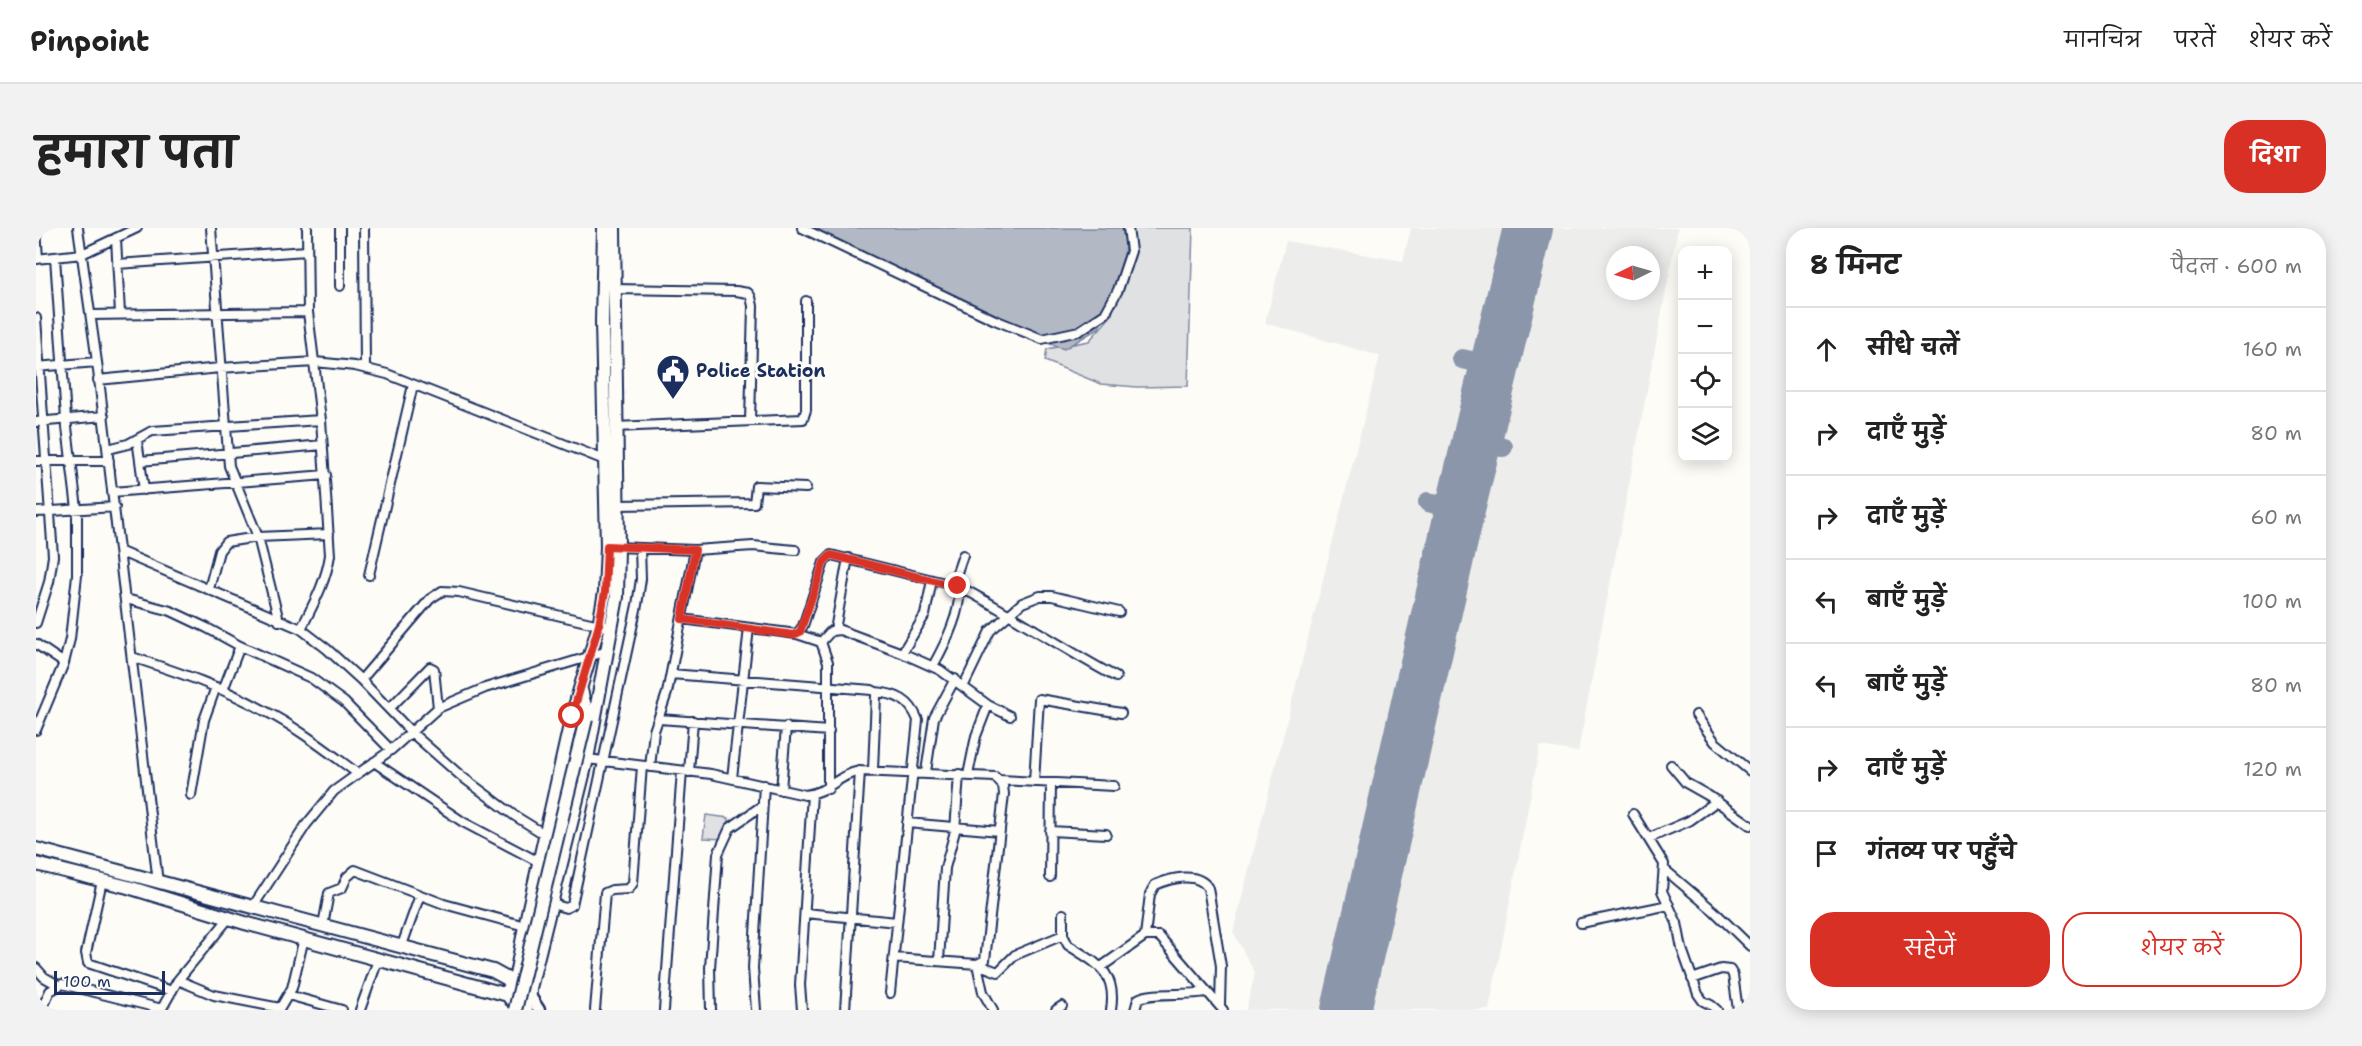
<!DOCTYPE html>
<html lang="hi">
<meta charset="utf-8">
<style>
:root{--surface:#fff;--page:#f2f2f2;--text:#222;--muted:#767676;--line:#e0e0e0;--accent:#d93025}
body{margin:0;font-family:"Shantell Sans","Playpen Sans Deva",sans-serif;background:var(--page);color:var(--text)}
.controls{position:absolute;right:18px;top:18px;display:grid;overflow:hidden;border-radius:12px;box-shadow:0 3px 15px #0003}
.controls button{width:54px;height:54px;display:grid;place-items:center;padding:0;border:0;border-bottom:2px solid var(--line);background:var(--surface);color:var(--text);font:30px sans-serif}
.compass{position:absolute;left:1570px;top:18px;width:54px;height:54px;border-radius:50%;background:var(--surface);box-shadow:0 3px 15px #0003;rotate:265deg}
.scale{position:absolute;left:18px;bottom:15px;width:111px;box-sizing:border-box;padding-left:6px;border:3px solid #1b2f5e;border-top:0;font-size:16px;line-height:21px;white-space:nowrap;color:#1b2f5e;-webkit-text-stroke:4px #fdfcf7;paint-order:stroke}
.stop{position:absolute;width:18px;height:18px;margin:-14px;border:4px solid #d93025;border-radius:50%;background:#fff}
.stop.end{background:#d93025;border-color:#fff;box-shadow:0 2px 6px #0008}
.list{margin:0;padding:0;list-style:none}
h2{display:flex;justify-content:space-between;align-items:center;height:78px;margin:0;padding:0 24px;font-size:26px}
h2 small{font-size:20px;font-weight:400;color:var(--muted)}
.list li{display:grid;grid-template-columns:39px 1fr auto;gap:18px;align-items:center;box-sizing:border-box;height:84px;padding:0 24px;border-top:2px solid var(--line)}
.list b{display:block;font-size:22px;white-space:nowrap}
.list em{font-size:20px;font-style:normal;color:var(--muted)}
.actions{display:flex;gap:12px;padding:18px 24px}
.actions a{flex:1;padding:14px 0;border:2px solid var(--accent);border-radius:24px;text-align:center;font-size:21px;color:var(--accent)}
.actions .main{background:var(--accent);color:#fff}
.icon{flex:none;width:33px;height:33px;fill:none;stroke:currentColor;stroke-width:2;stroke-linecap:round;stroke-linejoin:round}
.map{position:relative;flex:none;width:1714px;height:782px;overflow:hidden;border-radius:24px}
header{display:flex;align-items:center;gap:36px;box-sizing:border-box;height:84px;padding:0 30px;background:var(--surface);border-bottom:2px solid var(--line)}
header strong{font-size:28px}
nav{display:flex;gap:33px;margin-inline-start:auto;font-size:21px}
.intro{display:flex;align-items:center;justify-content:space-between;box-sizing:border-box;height:144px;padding:0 36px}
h1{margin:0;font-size:42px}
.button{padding:15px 27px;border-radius:24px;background:var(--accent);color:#fff;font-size:21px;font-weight:700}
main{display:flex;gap:36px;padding:0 36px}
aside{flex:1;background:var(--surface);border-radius:24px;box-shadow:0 3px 15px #0003}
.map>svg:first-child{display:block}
.built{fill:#edeeec;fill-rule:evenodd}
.green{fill:#e0e1e3;stroke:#7e88a0;stroke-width:1.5}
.water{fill:#b3b8c5;stroke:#76819c;stroke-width:1.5}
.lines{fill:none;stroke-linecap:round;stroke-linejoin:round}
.taxiway{stroke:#8c96aa;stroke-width:20}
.runway{stroke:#8c96aa;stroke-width:50}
.street-casing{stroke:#1b2f5e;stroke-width:12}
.secondary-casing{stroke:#1b2f5e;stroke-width:15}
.primary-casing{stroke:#1b2f5e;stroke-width:16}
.street{stroke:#fdfcf7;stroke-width:8}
.secondary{stroke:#fdfcf7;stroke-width:10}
.primary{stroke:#fdfcf7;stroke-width:12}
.primary-bridge-casing{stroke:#1b2f5e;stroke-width:16;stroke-linecap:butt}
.primary-bridge{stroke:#fdfcf7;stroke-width:12}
.route{stroke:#d93025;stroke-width:8}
.labels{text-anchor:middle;stroke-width:6;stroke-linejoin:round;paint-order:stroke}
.poi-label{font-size:18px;font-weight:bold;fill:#1b2f5e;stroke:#fdfcf7;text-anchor:start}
</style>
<header>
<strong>Pinpoint</strong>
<nav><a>मानचित्र</a><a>परतें</a><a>शेयर करें</a></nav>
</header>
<div class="intro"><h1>हमारा पता</h1><a class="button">दिशा</a></div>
<main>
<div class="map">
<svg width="1714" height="782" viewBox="0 0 1714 782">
<rect width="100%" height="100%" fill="#fdfcf7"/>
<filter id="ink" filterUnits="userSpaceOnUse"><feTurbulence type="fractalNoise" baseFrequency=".0167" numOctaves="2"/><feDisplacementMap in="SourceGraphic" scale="12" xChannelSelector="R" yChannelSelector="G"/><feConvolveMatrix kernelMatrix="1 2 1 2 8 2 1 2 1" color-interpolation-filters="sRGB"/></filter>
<g filter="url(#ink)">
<!-- built -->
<path class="built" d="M1375,0H1642L1542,524L1504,518L1453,782H1210L1219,745L1197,704L1344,128L1229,95L1250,13L1367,33ZM1579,27H1615V63H1579Z"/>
<!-- green -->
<path class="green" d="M1089,0H1157L1152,158L1101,159L1065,156L1009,133L1011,121L1053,113L1076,87L1093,15Z
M670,587L693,590L691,611L667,610Z"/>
<!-- water -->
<path class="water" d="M767,0H1085L1089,10L1088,42L1063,100L1028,121L964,98Z"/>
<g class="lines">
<!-- taxiway -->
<path class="taxiway" d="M1426,131L1460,138
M1441,215L1467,219
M1392,274L1424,282"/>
<!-- runway -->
<path class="runway" d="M1310,782L1424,282L1492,0"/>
<defs>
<path id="street" d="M0,0L2,31
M42,0L61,134L122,655
M175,0L193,238L222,309L243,393
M328,0L329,140
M766,0L959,92L1006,111L1043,103L1069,86L1082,62L1095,23L1092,0
M80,10L84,86
M0,31L46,26L101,0
M81,36L271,23
M304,58V0
M578,61L700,63L712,65L715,69L717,78L714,193
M55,87L272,84
M0,90L17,328L13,354L0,395
M0,139L61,134
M62,152L184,140L279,134L319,138L351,146L571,233
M0,194L68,188
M579,199L767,191L770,182V73
M101,211L108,262
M72,221L92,216L116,203L285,192
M0,233H73
M104,233L287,217
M76,264L290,247
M581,277L718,275L720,258L770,260
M0,284L79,279
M579,319L659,322L717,318L759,322
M85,324L265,401L291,421L325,452L376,505L425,548L479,588L513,609
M333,347L377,157
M922,358C976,386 1026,420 1080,449
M173,361L183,323L190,314L222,309L293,306
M90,371L135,383L171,400L204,418L275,450L308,474L355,522
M646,391L761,406L767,398L788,334L795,327L913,356L918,353L927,327
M265,401C277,377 290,354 294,327L285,192L272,84L271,0
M799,402L812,330
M761,406L785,414L792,434V561
M785,414L795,403L804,402L866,425L904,442L952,477L974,488
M0,416L28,435
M866,425L889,387L896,352
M96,429C141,444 187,459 229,483C262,500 291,523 321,545
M897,438C907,420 930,376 921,356
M635,446L836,462L840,464V468L837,542
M325,452L394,371L406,363L423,364L576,400
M928,457L954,403L986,375L1004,368H1016L1083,384
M187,462L204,418
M840,464C861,466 874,472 882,492L854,765
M353,481L394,439L398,441L402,480
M1660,487L1679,514L1714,543
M623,491L793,503
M0,502L28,435L34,411L41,347V281L30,191L19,29
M551,531L675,546L769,567C794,564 801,547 824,543L959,549L967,558L968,566L949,732L941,736L858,730
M338,534L427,594L503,634
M1635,537L1650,555L1673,568L1714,597
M614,539L618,503L631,465L659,322
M653,544L657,493
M890,544L898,490L919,451
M932,547L940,508L952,477
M696,550L713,400
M964,552L1078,558
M998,554L1003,471L1085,485
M745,562L750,499
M155,567L168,492L180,459
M1597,586L1628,636L1626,663L1641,695L1646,721L1662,766L1667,773L1675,777L1681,782
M871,595L964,603
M1014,603L1070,606
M1613,610L1653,593L1681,573
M1628,641L1678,683L1714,718
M1014,649L1015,555
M66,653L50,725L52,735L136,763
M516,676L530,680L536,677L601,377L605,351L604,320
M216,680L270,597L298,563L355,522L402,480L449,460L572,423
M769,685L861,694
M1027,686V707L1032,717C1061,736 1081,743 1075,782
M1545,695L1633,677
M287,697L293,665L306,660L311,649L319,642L408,676L489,698
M1109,708L1114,666L1119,657C1135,650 1162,643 1172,660L1185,738L1184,777
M365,720L384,667
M903,733L909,640L919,603L923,546
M1065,739L1109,708H1123L1187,782
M0,740L8,749L22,757
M1656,751L1685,741L1694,742L1697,747L1702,782
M142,752L178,767L244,780
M252,767L306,782
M5,782L14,763L26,756L126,781
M125,782L142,752L193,690
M243,782L256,760L268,710
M324,782L342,732
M559,782L569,665L576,662L593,661L597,655L606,538
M628,782L646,543
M675,782L674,740L682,626L694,600L727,577
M720,782L717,740L728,557
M766,782L764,757L776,566
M809,782L824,543
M957,782L947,764L941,736L962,744L979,727L1027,707
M1020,782L1026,778
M1099,782L1102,771C1116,763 1151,768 1170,764"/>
<path id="secondary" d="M494,768L503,782
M486,775L491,782"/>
<path id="primary" d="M545,462L551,487
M0,621L457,743L477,754
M0,636L92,659L209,695L472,767
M472 764a11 11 0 1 1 22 0a11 11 0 1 1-22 0Z
M479,753L489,698L536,488L563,397L569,364L571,318L566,94L568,0
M494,760L551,531L581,369L582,319L578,0"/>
</defs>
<!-- street casing -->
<use href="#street" class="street-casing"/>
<!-- secondary casing -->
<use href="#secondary" class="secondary-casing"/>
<!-- primary casing -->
<use href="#primary" class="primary-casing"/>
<!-- street -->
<use href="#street" class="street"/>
<!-- secondary -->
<use href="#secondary" class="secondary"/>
<!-- primary -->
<use href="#primary" class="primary"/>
<defs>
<path id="primary-bridge" d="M479,782L550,491"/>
</defs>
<!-- primary-bridge casing -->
<use href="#primary-bridge" class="primary-bridge-casing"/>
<!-- primary-bridge -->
<use href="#primary-bridge" class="primary-bridge"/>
</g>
</g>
<g class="lines" filter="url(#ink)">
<!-- route -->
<path class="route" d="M536,488L563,397L569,364L571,318L659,322L646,391L757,407L764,404L788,334L795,327L906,355L918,353L922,358"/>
</g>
<!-- icons -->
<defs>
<symbol id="civic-pin" viewBox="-11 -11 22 30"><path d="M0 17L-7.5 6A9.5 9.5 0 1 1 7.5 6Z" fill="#1b2f5e" stroke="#fdfcf7"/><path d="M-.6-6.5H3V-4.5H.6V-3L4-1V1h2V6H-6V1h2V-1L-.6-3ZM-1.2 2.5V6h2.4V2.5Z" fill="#fff"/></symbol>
</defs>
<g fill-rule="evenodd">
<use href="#civic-pin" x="618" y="124" width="38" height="52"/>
</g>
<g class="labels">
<!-- poi labels -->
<g class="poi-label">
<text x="660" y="149">Police Station</text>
</g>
</g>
</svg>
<div class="controls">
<button>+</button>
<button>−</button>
<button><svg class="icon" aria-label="locate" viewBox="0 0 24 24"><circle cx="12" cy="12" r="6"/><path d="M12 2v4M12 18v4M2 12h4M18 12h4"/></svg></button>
<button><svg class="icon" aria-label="layers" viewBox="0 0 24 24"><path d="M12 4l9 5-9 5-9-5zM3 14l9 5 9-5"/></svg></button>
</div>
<svg class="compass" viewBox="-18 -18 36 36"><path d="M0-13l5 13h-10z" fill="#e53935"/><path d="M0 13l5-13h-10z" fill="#767676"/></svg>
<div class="scale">100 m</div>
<div class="stop" style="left:536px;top:488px"></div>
<div class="stop end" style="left:922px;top:358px"></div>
</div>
<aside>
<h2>8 मिनट<small>पैदल · 600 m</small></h2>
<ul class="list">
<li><svg class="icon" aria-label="ahead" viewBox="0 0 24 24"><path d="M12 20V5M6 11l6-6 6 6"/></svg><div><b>सीधे चलें</b></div><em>160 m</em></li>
<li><svg class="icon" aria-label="right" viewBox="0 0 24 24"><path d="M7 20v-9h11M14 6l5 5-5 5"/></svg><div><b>दाएँ मुड़ें</b></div><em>80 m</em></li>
<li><svg class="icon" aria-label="right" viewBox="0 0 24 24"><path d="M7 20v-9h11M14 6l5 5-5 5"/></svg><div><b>दाएँ मुड़ें</b></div><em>60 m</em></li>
<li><svg class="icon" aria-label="left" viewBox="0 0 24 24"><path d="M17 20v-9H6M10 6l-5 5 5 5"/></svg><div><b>बाएँ मुड़ें</b></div><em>100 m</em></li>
<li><svg class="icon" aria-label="left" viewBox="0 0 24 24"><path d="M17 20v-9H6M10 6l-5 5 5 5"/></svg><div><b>बाएँ मुड़ें</b></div><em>80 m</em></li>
<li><svg class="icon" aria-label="right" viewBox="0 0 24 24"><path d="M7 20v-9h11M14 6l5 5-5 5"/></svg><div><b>दाएँ मुड़ें</b></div><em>120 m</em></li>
<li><svg class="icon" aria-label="arrive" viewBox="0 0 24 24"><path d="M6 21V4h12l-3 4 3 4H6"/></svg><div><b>गंतव्य पर पहुँचे</b></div></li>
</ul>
<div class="actions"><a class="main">सहेजें</a><a>शेयर करें</a></div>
</aside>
</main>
